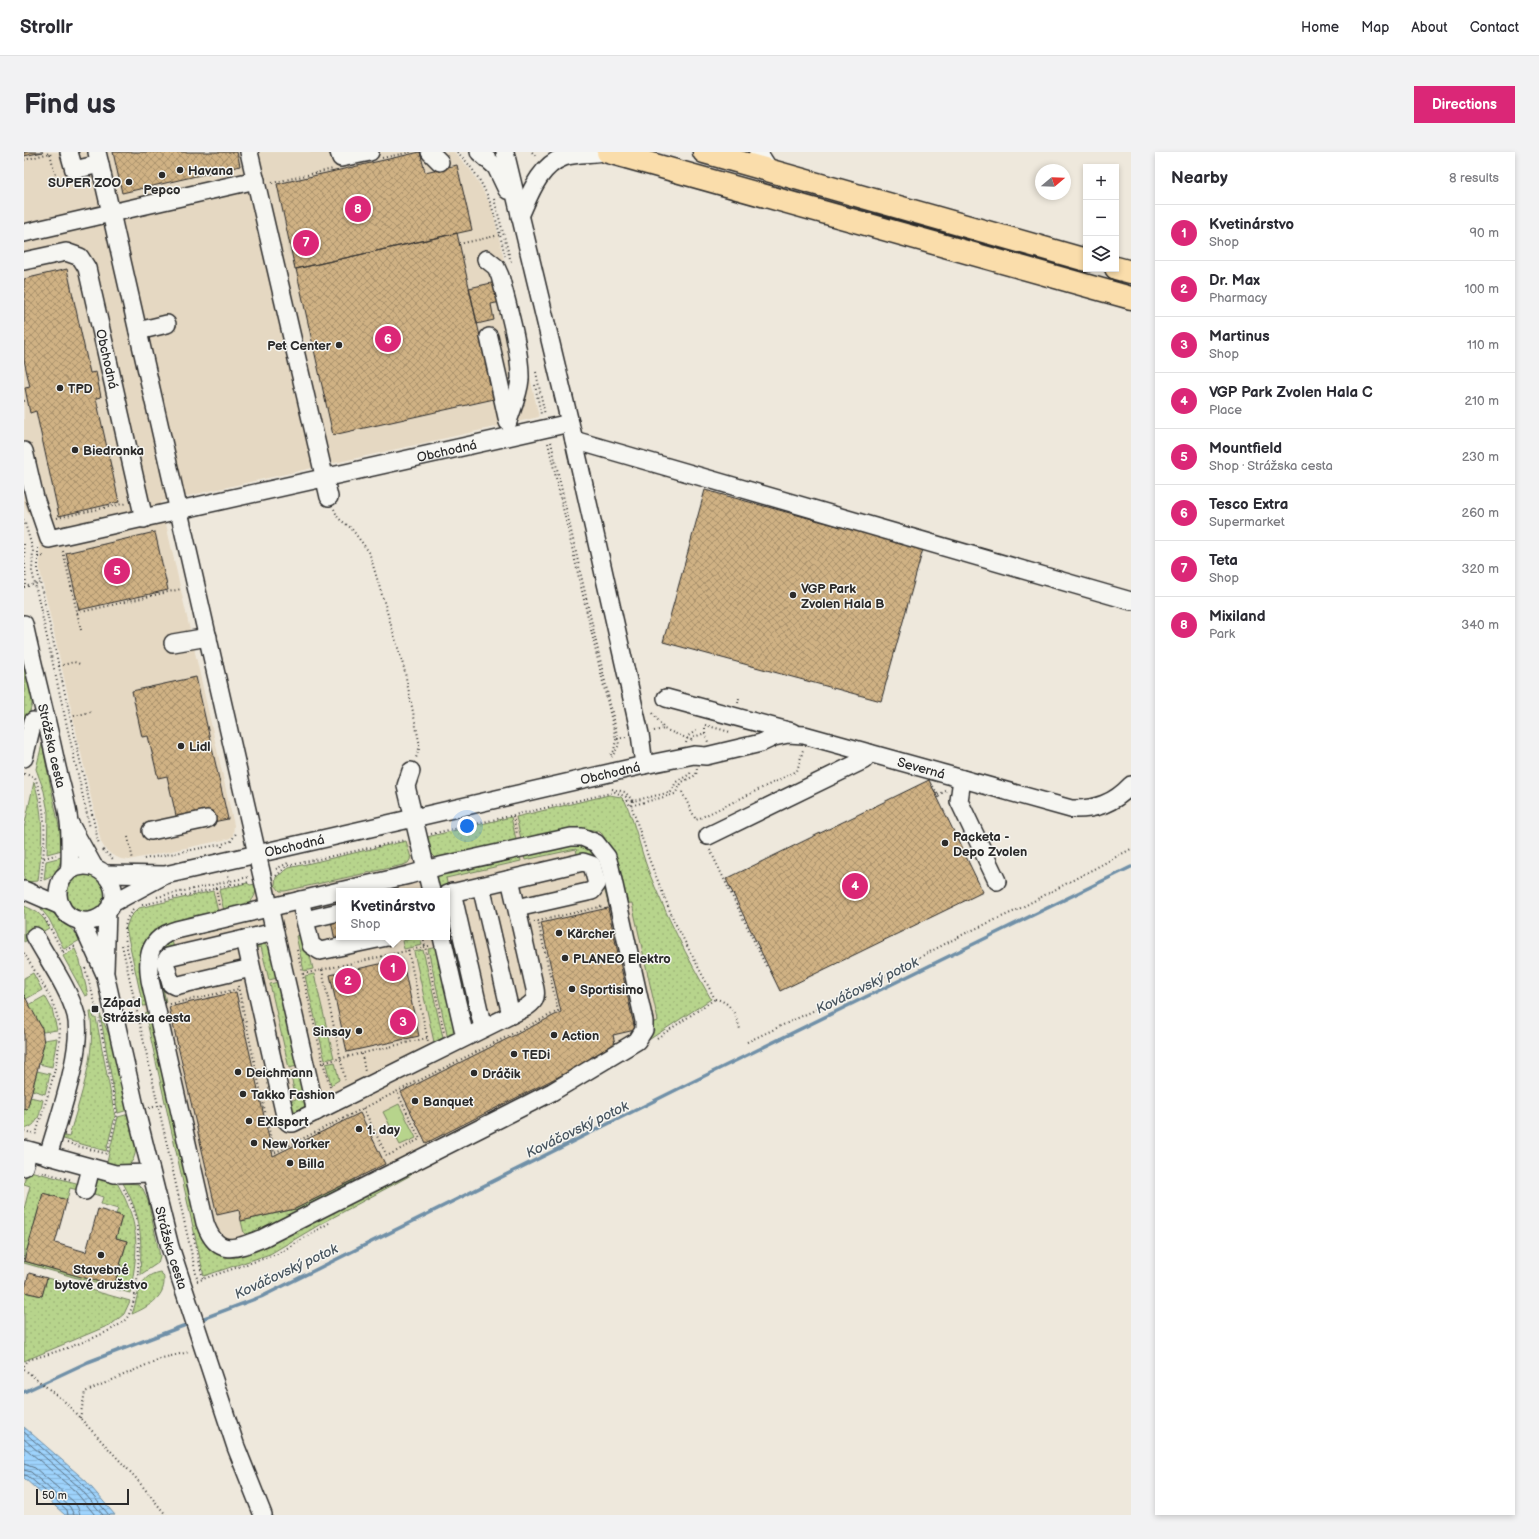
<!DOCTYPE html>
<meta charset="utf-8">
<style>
:root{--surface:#fff;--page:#f2f2f3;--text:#2b2b33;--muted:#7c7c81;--line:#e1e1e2;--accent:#db2777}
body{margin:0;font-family:"Balsamiq Sans",sans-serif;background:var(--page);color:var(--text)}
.controls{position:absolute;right:12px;top:12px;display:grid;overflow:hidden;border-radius:0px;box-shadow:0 2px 6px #0003}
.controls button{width:36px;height:36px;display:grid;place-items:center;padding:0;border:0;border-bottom:1px solid var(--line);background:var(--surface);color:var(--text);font:20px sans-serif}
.compass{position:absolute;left:1011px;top:12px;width:36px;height:36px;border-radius:50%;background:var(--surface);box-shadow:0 2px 6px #0003;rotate:71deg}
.scale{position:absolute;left:12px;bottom:10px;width:93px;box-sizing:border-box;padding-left:4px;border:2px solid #2b2b2b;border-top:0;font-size:11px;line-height:14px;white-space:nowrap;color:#2b2b2b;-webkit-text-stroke:3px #f6f6f2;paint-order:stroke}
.you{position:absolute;left:443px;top:674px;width:14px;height:14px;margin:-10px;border:3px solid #fff;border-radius:50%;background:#1a73e8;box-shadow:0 0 0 6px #1a73e833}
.badge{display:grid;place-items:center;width:26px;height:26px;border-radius:50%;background:var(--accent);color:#fff;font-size:13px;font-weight:700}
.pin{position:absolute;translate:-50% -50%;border:2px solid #fff;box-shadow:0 1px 4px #0006}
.popup{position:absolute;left:312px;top:736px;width:114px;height:52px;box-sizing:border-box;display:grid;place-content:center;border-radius:0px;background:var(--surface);filter:drop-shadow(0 1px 3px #0005);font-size:13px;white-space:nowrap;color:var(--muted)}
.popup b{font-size:15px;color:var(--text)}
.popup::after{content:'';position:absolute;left:50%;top:100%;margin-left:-8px;border:8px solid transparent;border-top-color:var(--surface)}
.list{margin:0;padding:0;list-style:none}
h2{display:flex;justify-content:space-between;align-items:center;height:52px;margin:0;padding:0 16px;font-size:17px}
h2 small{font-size:13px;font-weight:400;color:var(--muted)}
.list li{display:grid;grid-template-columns:26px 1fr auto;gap:12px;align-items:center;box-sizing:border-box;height:56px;padding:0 16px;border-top:1px solid var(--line)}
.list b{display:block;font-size:15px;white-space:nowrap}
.list p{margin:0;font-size:13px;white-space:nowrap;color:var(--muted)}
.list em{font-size:13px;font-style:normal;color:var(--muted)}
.icon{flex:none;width:22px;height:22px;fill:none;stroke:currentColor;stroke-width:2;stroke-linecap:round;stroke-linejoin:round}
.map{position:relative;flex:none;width:1107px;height:1363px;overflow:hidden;border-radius:0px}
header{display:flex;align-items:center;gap:24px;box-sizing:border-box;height:56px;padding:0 20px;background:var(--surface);border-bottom:1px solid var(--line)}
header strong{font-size:19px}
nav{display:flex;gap:22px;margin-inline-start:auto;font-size:14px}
.intro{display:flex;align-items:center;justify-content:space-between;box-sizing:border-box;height:96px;padding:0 24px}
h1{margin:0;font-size:28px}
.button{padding:10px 18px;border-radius:0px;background:var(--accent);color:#fff;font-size:14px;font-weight:700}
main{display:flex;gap:24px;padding:0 24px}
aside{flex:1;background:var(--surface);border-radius:0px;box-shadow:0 2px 6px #0003}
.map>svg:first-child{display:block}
.built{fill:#e5d8c2;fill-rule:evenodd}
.grass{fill:url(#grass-dots);stroke:#71805c}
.park{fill:#b7d48c;stroke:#71805c}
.water{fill:url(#water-rules);stroke:#7090a8}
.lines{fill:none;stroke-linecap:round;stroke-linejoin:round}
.shore{stroke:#596e7f;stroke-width:1}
.stream{stroke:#7090a8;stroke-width:3.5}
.building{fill:url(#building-cross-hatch);stroke:#2b2b2b}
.minor-casing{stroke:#2b2b2b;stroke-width:20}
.major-casing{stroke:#2b2b2b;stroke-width:25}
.path{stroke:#2b2b2b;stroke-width:2;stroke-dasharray:1 3;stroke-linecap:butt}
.minor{stroke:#f6f6f2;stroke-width:17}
.major{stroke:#faddab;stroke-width:22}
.poi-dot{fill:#2b2b2b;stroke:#f6f6f2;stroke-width:1.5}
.labels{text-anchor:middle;stroke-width:3;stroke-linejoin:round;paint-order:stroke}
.poi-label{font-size:13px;font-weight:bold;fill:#2b2b2b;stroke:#f6f6f2;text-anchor:start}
.street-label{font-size:13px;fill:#2b2b2b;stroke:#f6f6f2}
.water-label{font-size:14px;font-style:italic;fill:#48555f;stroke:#f6f6f2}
</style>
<header>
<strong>Strollr</strong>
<nav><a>Home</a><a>Map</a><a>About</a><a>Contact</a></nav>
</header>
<div class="intro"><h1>Find us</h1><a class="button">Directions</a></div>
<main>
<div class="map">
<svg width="1107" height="1363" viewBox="0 0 1107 1363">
<defs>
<pattern id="grass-dots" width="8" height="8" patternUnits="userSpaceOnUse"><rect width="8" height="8" fill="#b7d48c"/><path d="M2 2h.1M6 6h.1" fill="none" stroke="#9eb679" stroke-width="1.8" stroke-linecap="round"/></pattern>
<pattern id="water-rules" width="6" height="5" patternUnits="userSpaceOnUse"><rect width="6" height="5" fill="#9ed3fc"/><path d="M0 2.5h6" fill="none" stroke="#88b5d8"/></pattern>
<pattern id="building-cross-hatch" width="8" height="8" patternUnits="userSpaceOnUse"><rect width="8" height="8" fill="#d0b284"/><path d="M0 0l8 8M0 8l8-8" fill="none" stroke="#a9916c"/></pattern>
</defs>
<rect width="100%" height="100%" fill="#eee8dc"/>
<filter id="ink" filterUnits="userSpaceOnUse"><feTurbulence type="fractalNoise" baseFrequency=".025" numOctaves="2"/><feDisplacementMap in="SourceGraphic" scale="8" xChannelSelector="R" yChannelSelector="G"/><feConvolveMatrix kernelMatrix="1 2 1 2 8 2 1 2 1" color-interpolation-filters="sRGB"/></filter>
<g filter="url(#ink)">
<!-- built -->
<path class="built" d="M0,0H430L446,17L456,33L467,54L471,68L515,265L137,350L210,673L209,684L204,687L105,708L97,707L88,703L81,697L77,690L16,419V396L10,371L2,358L0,350Z
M585,643L597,645L601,649L624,717L641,760L655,789L687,847L623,889L493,966L295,1073L246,1102L180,1124L103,780V770L110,760L121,754L223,731L226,733L251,727L265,716ZM315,739H423V785H315Z"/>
<!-- grass -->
<path class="grass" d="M0,507L8,542V552L2,574L0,568Z
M18,592L38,689V698L23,702L24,660L20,639L12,617Z
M10,630C21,664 18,695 14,729L0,730V676Z
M585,643L597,645L601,649C611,671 616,696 624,718C642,763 663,805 687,847L623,889L627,882L625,871L634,869L633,864L608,751L599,752C596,739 586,687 576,680C561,672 515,687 498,691L492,665Z
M487,665L493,692L415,709L406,700L403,685Z
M382,689L387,706L384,711L379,713L261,739H256L251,733L252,725L265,716Z
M552,689L572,698L590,749L584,751L574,712L554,706L552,697L501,708L499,700Z
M495,701L497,709L422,726L424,735H417L414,733L412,723Z
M38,705C34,717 32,724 20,728L22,709Z
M62,719L83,733L79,758L54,763C40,746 38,748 46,726Z
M223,731L226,733L232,732C234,752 217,756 201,763L195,738Z
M189,739L195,764C172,769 119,771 117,801C116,817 124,837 127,853L119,854L102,776L106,765L115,756Z
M0,754C13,759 19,763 25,776L0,790Z
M18,754L27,758L58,787L40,797L25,767L17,757Z
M197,773L198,777L148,788L150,797L134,814L142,850L136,852L128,815L140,790Z
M281,782L289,817L280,819L272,784Z
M387,785H396L398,793L380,797L378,789L387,787Z
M238,790L247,797L253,826L245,828L237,795L228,797V794Z
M433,790L448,864H444L426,792Z
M413,795L430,871L429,881L424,887L404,797Z
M51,797L56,809L64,843L61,844L39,804Z
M399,798L419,886L410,890L390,800Z
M9,821L18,838L2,847L0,843V826Z
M290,822L310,906L301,908L281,824Z
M254,830L273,914L265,916L246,832Z
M21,844L28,857L33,878L19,880L5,853Z
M129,859L183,1093C191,1103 201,1108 214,1104L384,1018L387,1023L295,1073L246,1102L180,1124L121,861Z
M66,860H68L70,866H72L91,964L82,999L36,986V983L45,985C56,944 73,903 66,860Z
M76,862L86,885L104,958L94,961Z
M33,886L28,915L15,912L20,888Z
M311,910L315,928L307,933L302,912Z
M274,918L282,954L281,958L272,961L265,956L263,950L272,947L266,920Z
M13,919L26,922L21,942L8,938Z
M6,945L19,948C16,960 15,974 0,977V957Z
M105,962C109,978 118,1000 105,1013L82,1014L94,965Z
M6,1019L56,1032L54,1038L46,1036L43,1048L19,1042L0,1108V1057L6,1034L0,1032L2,1021Z
M75,1023L92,1029C116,1071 115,1095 106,1141L0,1111V1109L90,1134L103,1089L92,1086L98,1064L92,1062L94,1057L77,1052L79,1045L67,1041L70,1030Z
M330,1028L332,1031L224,1084L220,1081L217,1069L271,1057Z
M99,1031L114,1032L119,1037L124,1049L136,1104L134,1111L116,1123C118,1085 118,1065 99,1031Z
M136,1120C139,1122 140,1124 140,1128C141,1146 122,1156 108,1162C115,1144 113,1124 136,1120Z
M23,1126L106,1149L100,1162L88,1172L0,1209V1138V1140L18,1144Z"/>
<!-- park -->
<path class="park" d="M375,952L392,986L376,993L359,960Z"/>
<!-- water -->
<path class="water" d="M0,1275L62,1329L91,1363H41L0,1326Z"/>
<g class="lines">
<!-- shore -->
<path class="shore" d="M0,1280L59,1332L85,1363
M0,1287L55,1335L79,1363
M0,1295L51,1339L71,1363
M0,1312L11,1316L50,1350L54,1356L56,1363
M0,1318L7,1320L46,1355L50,1363
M0,1323L4,1324L43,1358L44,1363"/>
<!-- stream -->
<path class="stream" d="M175,1168L239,1144L662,933L1107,715
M0,1240L64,1210L167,1171"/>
</g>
<!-- building -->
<path class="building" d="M0,0H19L0,4Z
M89,0H213L216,14L98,41Z
M396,0L401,20L433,13L448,78L271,117L253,32Z
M433,81L470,247L309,283L272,117Z
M43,117L66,221L72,220L77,245L72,246L95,350L35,364L12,259L6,261L1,236L6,235L0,208V127Z
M472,130L477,150L467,152L470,168L453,172L445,136Z
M681,338L899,397L857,549L639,490Z
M131,380L144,438L55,458L42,401Z
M172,525L204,667L184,671L153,668L143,624L134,626L124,584L118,585L108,539Z
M905,628L959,740L756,839L702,727Z
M584,756L611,878L589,883L592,896L402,991L377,940L537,860L517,771Z
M315,768V785H333L311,788L307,769Z
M378,807L395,884L323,900L306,823Z
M212,840L249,1004L336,961L361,1012L271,1057L217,1069L215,1058L193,1063L145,855Z
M0,843L18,876L20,892L3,958L0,957Z
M19,1041L43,1048L31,1091L62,1100L74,1057L98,1064L92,1086L103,1089L90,1134L0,1109Z
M5,1121L23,1126L18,1144L0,1140Z"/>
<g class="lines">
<defs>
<g id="minor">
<path d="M45,0L50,18L76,12"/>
<path d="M73,0L87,61L232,28"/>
<path d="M225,0L305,345"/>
<path d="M315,0L317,6L346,0"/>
<path d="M406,0L416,10"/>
<path d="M455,0L472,15L483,38"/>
<path d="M734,0L747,20"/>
<path d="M496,64C506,42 515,14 540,5C551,1 568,2 580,0"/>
<path d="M0,81L87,61L233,702L141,723L82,722"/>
<path d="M462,107L472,115L476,124C483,151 497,200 496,227C495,241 489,255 484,269"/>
<path id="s1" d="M0,109L42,100L56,105L63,116L120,367"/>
<path d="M114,179L143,172"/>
<path d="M465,185L484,270"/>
<path d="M550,288L1107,449"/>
<path id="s2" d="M0,299L11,346L25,387L546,271"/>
<path id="s3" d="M0,472C10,518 22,564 32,611C36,630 43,650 45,670C46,677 47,712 45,718C45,720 41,723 39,725C34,733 32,744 37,754C44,769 64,774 78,764C108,743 75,699 45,719"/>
<path d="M149,491L184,485"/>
<path d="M642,546L768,580"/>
<path d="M0,606L9,569"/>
<path id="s4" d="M620,613L670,603L682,604L737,591L750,585L764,582L780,583L1047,657C1072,658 1090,651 1107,633"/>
<path d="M387,619L382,634L407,739"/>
<path d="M938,627L935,649L973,729"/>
<path d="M46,672L70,715"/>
<path d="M127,679L183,667"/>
<path d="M684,684L840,608L845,601"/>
<path d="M457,734L487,863"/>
<path d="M0,738L37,754"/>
<path d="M315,739L152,778C126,786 122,803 126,828L181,1071C193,1106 212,1097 239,1086L528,940L613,889L620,878V869L586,715L583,705L572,691L558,685H547L416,714L385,723L316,739"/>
<path d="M428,740L459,876"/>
<path d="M423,742L559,710L568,713L573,732L568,739L493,756"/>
<path d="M276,748L287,793L296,799L363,785"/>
<path d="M87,752L139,724"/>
<path d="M281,768L315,760"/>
<path id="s5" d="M57,769L81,822L112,959L146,1095L212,1295L239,1363"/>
<path d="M11,784C24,808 45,837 52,863C60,897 34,968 24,1004"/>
<path d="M418,785L441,885"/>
<path d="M221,787L262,968L265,971H269L501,856C509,851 513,847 511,837L486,727"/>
<path d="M227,816L151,834L147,832L141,810L144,805L148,804L251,780"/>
<path d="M81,818L83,759"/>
<path id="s6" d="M292,960L233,702L620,613L616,582L546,271L481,0"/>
<path d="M0,997L91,1022L127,1021"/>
<path d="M0,1015L3,1004"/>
<path d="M61,1039L67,1016"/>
</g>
<path id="major" d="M584,0L1107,146
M680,0L1062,108
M1092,116L1107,120"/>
</defs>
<!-- minor casing -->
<use href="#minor" class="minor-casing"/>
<!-- major casing -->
<use href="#major" class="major-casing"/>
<!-- path -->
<path class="path" d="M433,0C464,29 472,65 481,104
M508,0L513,5
M358,6L387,0
M0,8L26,1L31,22
M248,31L309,17
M470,47L487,110
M435,92L476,83
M512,220L521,263
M511,233L517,262
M0,249L3,248
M527,290L594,587L595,593L588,605
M524,291L592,587L590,599L585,605
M310,357L314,366L327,376L345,400L380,516L396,594L392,606
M33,366L103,351
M0,368L9,398L8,419L66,676
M0,392L2,434
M14,396V421L75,693
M39,399L57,478
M14,405L20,404
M0,435L16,431
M53,461L157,437
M35,514L50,510L56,512
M714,551L715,546
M629,561L640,577L667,588
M46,565L67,560
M630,579L640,577
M681,581V573L706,580
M593,587L602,585
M667,588L670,585L681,581L684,590
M662,591L664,584L672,579
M0,622L11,625C24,663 21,689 17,729
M909,634L916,647
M588,637L601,640L609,649L647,640L652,630L666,622L667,618
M658,640L672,668L773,619L779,598
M914,643L922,639
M609,649L607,653L625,707L650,769L691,847
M489,664L493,682
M407,682L591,640L602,645L606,654L651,642L658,630L672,623L673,616
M104,685L109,708
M198,695V692L207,689L213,680
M79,698L89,707
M686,698L743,816
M20,706L32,703
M120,707L198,692
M252,717L264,711
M252,724L263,714L381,688
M207,733L225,730
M192,736L195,753
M133,745L225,725
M118,753L207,733L204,723
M109,758C93,774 105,801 109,820
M19,763L39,800
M510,770L580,754
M399,785L420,881
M98,793L173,1126
M273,798L299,910L306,935
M384,798L404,889
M39,800L53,793
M0,801C11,820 26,841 33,863C43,894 21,950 12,982
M61,816L73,858
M298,818L321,928
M279,822L405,794
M214,834L250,1001L534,859L514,769
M691,847C707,849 712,864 716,877
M146,852L214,837
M633,886L691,847
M723,890L829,840L942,781L991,759L1107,697
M338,902L341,920
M297,911L403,886
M125,956L139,953
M339,956L363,1004L396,987L373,940
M0,979L12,982
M43,991L83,1002L93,963L75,866
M14,1019L48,1028
M169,1082L179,1127
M173,1129L253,1102L305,1071
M0,1214L4,1208C27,1202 83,1184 100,1169C116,1156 117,1084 112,1065C110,1055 104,1046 100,1037
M0,1217L41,1250L111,1325L142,1363
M56,1266L61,1240L138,1206L165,1200"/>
<!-- minor -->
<use href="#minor" class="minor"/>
<!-- major -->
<use href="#major" class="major"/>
</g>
</g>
<!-- markers -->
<g class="poi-dot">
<circle cx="156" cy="18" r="4"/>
<circle cx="138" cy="23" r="4"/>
<circle cx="105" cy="30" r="4"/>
<circle cx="315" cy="193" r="4"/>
<circle cx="36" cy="236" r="4"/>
<circle cx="51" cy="298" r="4"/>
<circle cx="769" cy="443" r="4"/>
<circle cx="157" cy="594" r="4"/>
<circle cx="921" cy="691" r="4"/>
<circle cx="535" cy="781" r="4"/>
<circle cx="541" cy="806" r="4"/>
<circle cx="548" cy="837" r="4"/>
<rect x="67" y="853" width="8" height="8" rx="2"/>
<circle cx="335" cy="879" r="4"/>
<circle cx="530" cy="883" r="4"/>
<circle cx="490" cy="902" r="4"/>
<circle cx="214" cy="920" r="4"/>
<circle cx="450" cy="921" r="4"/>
<circle cx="219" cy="942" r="4"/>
<circle cx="391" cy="949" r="4"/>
<circle cx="225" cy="969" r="4"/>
<circle cx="335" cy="977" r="4"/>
<circle cx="230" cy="991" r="4"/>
<circle cx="266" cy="1011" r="4"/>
<circle cx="77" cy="1103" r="4"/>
</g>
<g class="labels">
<!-- poi labels -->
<g class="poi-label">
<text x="164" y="23">Havana</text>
<text x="97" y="35" text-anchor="end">SUPER ZOO</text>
<text x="138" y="42" text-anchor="middle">Pepco</text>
<text x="307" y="198" text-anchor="end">Pet Center</text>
<text x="44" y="241">TPD</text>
<text x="59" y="303">Biedronka</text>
<text x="777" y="441">VGP Park<tspan x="777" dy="15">Zvolen Hala B</tspan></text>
<text x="165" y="599">Lidl</text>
<text x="929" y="689">Packeta -<tspan x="929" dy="15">Depo Zvolen</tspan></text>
<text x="543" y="786">Kärcher</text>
<text x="549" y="811">PLANEO Elektro</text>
<text x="556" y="842">Sportisimo</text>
<text x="79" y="855">Západ<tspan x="79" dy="15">Strážska cesta</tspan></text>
<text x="327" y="884" text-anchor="end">Sinsay</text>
<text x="538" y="888">Action</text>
<text x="498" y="907">TEDi</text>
<text x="222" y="925">Deichmann</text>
<text x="458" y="926">Dráčik</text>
<text x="227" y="947">Takko Fashion</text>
<text x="399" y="954">Banquet</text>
<text x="233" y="974">EXIsport</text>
<text x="343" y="982">1. day</text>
<text x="238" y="996">New Yorker</text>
<text x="274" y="1016">Billa</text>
<text x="77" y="1122" text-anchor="middle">Stavebné<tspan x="77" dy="15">bytové družstvo</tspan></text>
</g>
<!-- street labels -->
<g class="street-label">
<text dy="5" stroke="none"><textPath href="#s1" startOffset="164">Obchodná</textPath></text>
<text dy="5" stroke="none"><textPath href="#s2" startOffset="499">Obchodná</textPath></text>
<text dy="5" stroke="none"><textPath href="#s3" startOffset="125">Strážska cesta</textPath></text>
<text dy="5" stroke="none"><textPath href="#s4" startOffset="286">Severná</textPath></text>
<text dy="5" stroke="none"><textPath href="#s6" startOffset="627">Obchodná</textPath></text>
<text dy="5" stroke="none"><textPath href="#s6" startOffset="303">Obchodná</textPath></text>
<text dy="5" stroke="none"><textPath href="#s5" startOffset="340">Strážska cesta</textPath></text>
</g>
<!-- water labels -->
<g class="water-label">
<text transform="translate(843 833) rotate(-26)" y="5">Kováčovský potok</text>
<text transform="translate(553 977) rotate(-26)" y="5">Kováčovský potok</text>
<text transform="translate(262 1119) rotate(-25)" y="5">Kováčovský potok</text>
</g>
</g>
</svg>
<div class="controls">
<button>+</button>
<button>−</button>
<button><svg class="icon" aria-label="layers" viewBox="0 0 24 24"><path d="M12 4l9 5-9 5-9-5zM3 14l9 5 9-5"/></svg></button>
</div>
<svg class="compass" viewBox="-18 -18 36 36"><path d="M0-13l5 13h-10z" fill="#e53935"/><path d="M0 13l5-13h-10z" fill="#7c7c81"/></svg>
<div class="scale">50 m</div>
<div class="you"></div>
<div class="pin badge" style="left:369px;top:816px">1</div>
<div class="popup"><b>Kvetinárstvo</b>Shop</div>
<div class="pin badge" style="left:324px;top:829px">2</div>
<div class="pin badge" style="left:379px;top:870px">3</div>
<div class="pin badge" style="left:831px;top:734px">4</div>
<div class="pin badge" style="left:93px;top:419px">5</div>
<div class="pin badge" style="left:364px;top:187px">6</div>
<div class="pin badge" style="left:282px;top:91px">7</div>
<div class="pin badge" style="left:334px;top:57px">8</div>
</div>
<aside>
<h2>Nearby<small>8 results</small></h2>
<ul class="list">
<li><span class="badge">1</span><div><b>Kvetinárstvo</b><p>Shop</p></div><em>90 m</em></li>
<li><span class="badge">2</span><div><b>Dr. Max</b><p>Pharmacy</p></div><em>100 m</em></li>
<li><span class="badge">3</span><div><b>Martinus</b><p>Shop</p></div><em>110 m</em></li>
<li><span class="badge">4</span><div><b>VGP Park Zvolen Hala C</b><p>Place</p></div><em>210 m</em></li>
<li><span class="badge">5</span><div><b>Mountfield</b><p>Shop · Strážska cesta</p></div><em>230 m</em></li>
<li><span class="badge">6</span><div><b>Tesco Extra</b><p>Supermarket</p></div><em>260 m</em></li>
<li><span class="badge">7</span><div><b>Teta</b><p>Shop</p></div><em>320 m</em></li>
<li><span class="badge">8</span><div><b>Mixiland</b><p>Park</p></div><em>340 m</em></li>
</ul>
</aside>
</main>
